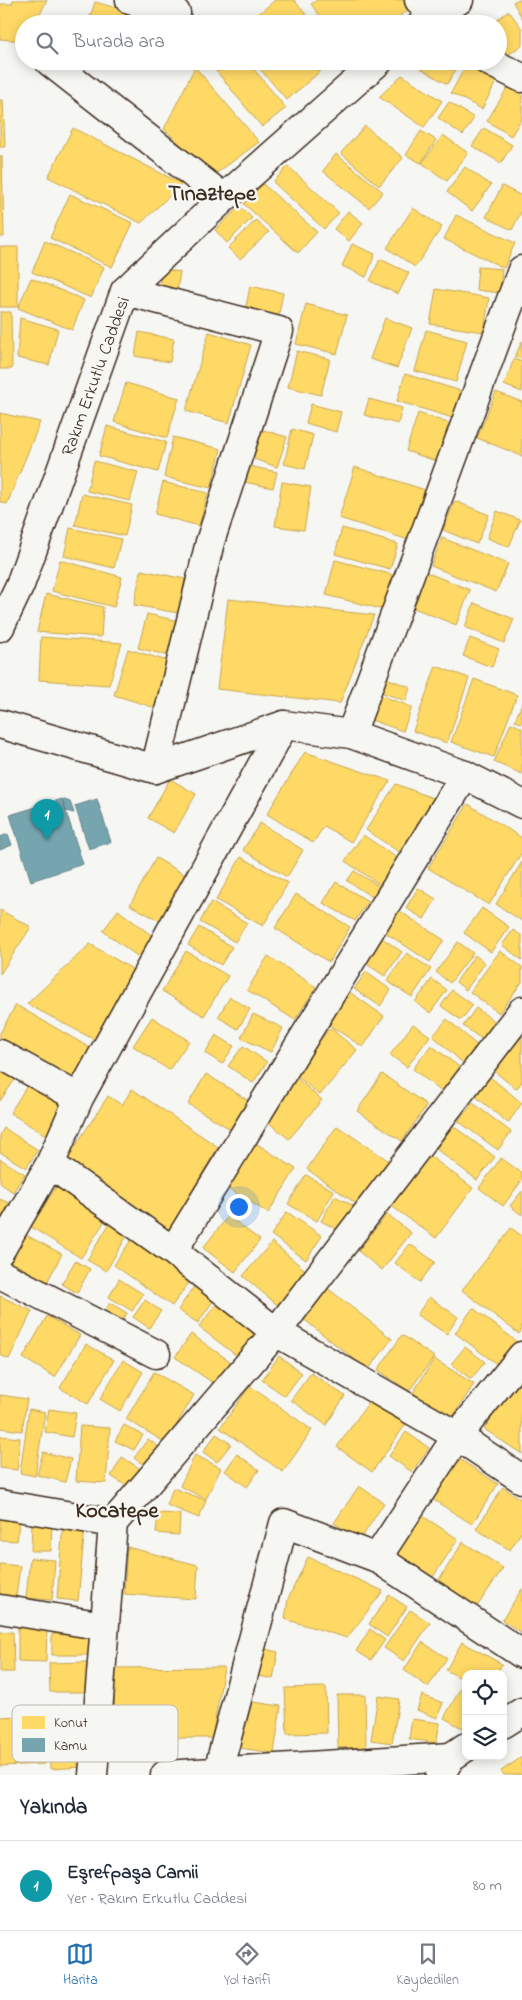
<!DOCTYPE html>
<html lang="tr">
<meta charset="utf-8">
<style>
:root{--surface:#fff;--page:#f2f2f3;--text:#1f2937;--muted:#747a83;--line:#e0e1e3;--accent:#1f6fb2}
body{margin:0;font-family:"Indie Flower",sans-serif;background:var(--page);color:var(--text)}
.controls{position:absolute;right:15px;bottom:15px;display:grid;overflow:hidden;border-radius:10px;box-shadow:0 2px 12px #0003}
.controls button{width:45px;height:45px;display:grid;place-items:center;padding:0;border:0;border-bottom:1px solid var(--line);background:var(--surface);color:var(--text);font:25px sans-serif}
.you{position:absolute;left:238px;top:1206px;width:18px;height:18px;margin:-12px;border:4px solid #fff;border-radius:50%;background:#1a73e8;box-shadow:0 0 0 8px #1a73e833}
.badge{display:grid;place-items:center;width:32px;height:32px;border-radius:50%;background:var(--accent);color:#fff;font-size:16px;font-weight:700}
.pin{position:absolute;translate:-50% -41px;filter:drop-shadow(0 1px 2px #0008)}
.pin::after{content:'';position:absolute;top:26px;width:18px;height:15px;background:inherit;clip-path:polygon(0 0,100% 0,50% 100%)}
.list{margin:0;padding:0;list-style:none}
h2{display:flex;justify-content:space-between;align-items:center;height:65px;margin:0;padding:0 20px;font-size:21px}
h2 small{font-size:16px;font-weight:400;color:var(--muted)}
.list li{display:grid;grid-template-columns:32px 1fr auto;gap:15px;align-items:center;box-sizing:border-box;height:90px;padding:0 20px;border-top:1px solid var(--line)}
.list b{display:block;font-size:19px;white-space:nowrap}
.list p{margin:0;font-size:16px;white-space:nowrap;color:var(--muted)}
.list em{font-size:16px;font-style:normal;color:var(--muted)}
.icon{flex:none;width:28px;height:28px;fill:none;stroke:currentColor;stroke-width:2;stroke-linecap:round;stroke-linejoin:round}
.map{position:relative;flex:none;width:522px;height:1775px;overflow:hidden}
.search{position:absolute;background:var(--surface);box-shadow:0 2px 12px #0003;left:15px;right:15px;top:15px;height:55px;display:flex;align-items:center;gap:12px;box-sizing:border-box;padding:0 18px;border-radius:28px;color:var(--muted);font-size:19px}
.sheet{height:155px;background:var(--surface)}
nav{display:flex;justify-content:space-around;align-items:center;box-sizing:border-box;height:70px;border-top:1px solid var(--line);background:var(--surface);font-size:14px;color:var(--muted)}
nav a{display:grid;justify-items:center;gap:2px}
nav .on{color:var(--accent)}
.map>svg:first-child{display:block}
.homes{fill:#ffd966;stroke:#c4a450}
.public{fill:#76a5af;stroke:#648084}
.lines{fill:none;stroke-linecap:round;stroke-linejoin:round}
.street-casing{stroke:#3b2a1e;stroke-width:31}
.secondary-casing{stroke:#3b2a1e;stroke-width:31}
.street{stroke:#f6f6f2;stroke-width:28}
.secondary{stroke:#f6f6f2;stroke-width:28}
.labels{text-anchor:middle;stroke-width:5;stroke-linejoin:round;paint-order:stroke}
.street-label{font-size:18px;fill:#3b2a1e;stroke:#f6f6f2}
.district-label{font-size:22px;font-weight:bold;fill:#3b2a1e;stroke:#f6f6f2}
.key{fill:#f6f6f2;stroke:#beb9b2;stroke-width:1}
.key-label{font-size:14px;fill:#3b2a1e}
</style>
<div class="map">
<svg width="522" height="1775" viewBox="0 0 522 1775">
<rect width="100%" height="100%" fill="#f6f6f2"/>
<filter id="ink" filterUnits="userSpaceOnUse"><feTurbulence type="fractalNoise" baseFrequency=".02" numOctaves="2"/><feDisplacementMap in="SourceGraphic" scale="10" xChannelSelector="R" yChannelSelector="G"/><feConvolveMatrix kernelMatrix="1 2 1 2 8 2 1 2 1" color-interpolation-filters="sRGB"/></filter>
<g filter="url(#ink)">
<!-- homes -->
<path class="homes" d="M13,0H47L35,24H24V41L0,39V4H12Z
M275,0H294L314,24H247Z
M317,0H411L415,5L389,24H326L311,4Z
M517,0H522V18L513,2Z
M95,2L134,13L131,24H88Z
M509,11L522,29V45L501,60L498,55V24H491Z
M208,61H247L286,108L262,127Z
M253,61H332L287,100Z
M419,61H457L460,63L447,84L415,65Z
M466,65L496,82L482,109L451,93Z
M195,67L259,142L214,175L164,129Z
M402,75L442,101L424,127L379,97Z
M508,87L522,95V118L511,136L487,121Z
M0,100H3L5,147H0Z
M449,102L474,118L463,135L438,118Z
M365,126L403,158L379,186L341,153Z
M73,128L182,184L141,223L48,177Z
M484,128L512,145L501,163L472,146Z
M421,131L436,140L421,163L406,155Z
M443,135L468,153L447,181L422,163Z
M336,154L383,192L369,208L323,171Z
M0,156H2L4,237H0Z
M288,166L339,213L324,229L273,182Z
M465,167L491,185L472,211L447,192Z
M263,184L317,232L298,253L244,204Z
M502,186L522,196V210L512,230L486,217Z
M70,194L133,223L112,267L50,238Z
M240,206L252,218L227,243L215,230Z
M413,208L442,227L415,267L387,248Z
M348,211L363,223L349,241L334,229Z
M456,215L515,243L504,268L444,239Z
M256,220L269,232L240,259L228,248Z
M45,241L104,267L91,298L32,272Z
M352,244L375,254L366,277L342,266Z
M0,247H18V307H0Z
M380,259L409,273L398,294L370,281Z
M478,267L502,269L500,293L476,290Z
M162,269L180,272L177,292L159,289Z
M31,278L84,300L72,330L18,308Z
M250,286L283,293L277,324L244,317Z
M436,289L489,298L484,332L430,324Z
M306,304L347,315L337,354L296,344Z
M0,312H11L12,369H0Z
M20,318L58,329L49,365L17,358Z
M385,318L412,328L397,368L370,359Z
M426,330L467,341L456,382L415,371Z
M139,332L174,339L170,362L135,356Z
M209,332L251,345L229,423L186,411Z
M522,341V359L515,357Z
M297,351L330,359L321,395L288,387Z
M514,359L522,362V392L504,385Z
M405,374L461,391L453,418L397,401Z
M126,383L179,398L167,438L114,422Z
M496,392L522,402V456L477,438Z
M369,399L402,408L398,424L364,415Z
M311,404L341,412L336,432L306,423Z
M0,413L40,422L7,504L0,502Z
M418,413L451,424L439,462L406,451Z
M107,426L166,442L158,472L99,456Z
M260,429L287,437L277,467L251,458Z
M292,429L313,435L305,469L284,464Z
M173,437L221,449L211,488L164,477Z
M94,461L138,472L130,501L87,491Z
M244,465L277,472L273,488L240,481Z
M355,467L425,490L409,540L339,518Z
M163,482L208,493L199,526L155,514Z
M282,482L311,487L304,530L275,526Z
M82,494L132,505L125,536L75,525Z
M455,501L489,515L477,544L443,530Z
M497,511L520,520L509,547L487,538Z
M70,528L121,539L114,568L64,556Z
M342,528L398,544L390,569L335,554Z
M442,538L508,564L496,592L431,566Z
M60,560L122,577L114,607L52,591Z
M335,560L394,575L385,610L326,595Z
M141,570L185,579L178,613L134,605Z
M423,571L470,590L456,625L409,606Z
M46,594L103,607L101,637L37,632Z
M228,599L374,615L340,703L217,689Z
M474,603L514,619L504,643L465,627Z
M147,614L179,621L170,656L138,648Z
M41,637L122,643L109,685L39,680Z
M470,638L499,649L492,667L463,656Z
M128,649L171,662L156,708L114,695Z
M436,666L469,678L447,743L413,731Z
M386,678L410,687L406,701L381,692Z
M474,679L517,695L494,757L451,742Z
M380,695L412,707L403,731L371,720Z
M522,703V723L515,721Z
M511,723L522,728V774L494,762Z
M305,752L390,781L351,842L324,826L313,843L267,814Z
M170,779L196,794L174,833L148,818Z
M396,784L435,799L399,852L366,830Z
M468,804L522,838V852L489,905L428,868Z
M260,823L303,850L287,877L243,850Z
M363,835L400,860L382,886L345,861Z
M241,857L288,883L263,926L216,900Z
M156,858L189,877L164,923L130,905Z
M522,862V921L496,904Z
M354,871L381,887L374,898L347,881Z
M336,882L368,901L355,921L323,903Z
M418,888L436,899L424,919L406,908Z
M296,894L350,927L329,962L275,928Z
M211,902L247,923L235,942L200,922Z
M482,908L509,927L491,952L464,933Z
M0,910L31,927L0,974Z
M118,910L159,941L144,961L103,931Z
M398,910L444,940L430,962L383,931Z
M199,927L232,947L221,965L188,945Z
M513,930L522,936V960L502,945Z
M382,938L402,952L385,976L365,963Z
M458,942L473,953L450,983L436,972Z
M90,944L137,972L99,1042L27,1004Z
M186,951L228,976L204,1016L162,991Z
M500,951L522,967V982L499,1013L470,992Z
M407,953L431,969L412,997L387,981Z
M475,955L485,963L466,990L456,982Z
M268,956L316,987L295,1020L247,990Z
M366,972L391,990L380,1006L354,989Z
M432,979L447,990L430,1013L415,1002Z
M452,990L473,1005L461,1020L441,1006Z
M348,991L384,1016L363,1047L326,1023Z
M230,997L250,1009L238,1029L218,1017Z
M16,1005L92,1049L74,1081L0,1039V1033Z
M476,1008L496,1022L483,1040L463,1026Z
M253,1014L283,1028L271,1052L241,1038Z
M152,1017L189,1041L169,1070L133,1046Z
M447,1019L479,1047L464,1064L433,1036Z
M413,1024L430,1036L407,1067L390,1055Z
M330,1028L357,1050L320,1095L293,1073Z
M216,1035L234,1046L222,1064L205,1053Z
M522,1036V1082L516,1089L493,1070Z
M431,1045L462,1069L443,1093L413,1069Z
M243,1046L267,1062L253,1083L228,1066Z
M0,1067L16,1078L0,1101Z
M206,1074L249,1101L232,1130L188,1104Z
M382,1074L427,1105L402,1141L357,1111Z
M294,1076L322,1100L289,1139L263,1118Z
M490,1077L522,1103L508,1123L474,1095Z
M30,1081L67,1104L47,1136L10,1113Z
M132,1089L218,1147L167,1234L65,1162L108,1096L122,1105Z
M473,1103L511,1132L498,1150L458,1121Z
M337,1126L389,1161L358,1205L307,1169Z
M453,1126L495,1157L477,1180L436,1149Z
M4,1128L38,1150L26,1168L0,1152V1135Z
M254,1142L296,1169L268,1213L226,1187Z
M427,1154L473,1188L436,1238L390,1205Z
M501,1158L522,1173V1180L503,1206L479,1188Z
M0,1159L25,1174L13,1192L0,1183Z
M306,1175L334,1191L317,1221L288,1204Z
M56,1187L106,1219L81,1258L31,1227Z
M522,1191V1215L510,1206Z
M335,1196L354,1206L340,1231L321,1221Z
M0,1199L9,1203L0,1221Z
M287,1212L322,1236L306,1260L271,1235Z
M387,1214L411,1233L382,1270L358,1251Z
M228,1216L260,1240L235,1272L203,1248Z
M110,1223L128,1234L106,1271L87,1260Z
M511,1228L522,1236V1329L519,1334L462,1290Z
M24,1234L62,1254L45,1286L7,1267Z
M134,1236L193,1277L172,1306L114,1265Z
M272,1242L310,1274L281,1308L243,1276Z
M410,1244L435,1262L420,1282L395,1263Z
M75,1261L90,1269L77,1293L62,1284Z
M119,1279L143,1294L132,1311L109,1297Z
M195,1285L215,1298L198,1323L178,1310Z
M326,1287L392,1339L368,1370L302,1318Z
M0,1296L32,1311L9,1359L0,1355Z
M429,1297L458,1317L447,1334L417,1315Z
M145,1300L161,1311L149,1328L133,1317Z
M110,1303L127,1313L118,1329L100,1319Z
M217,1303L259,1334L241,1359L199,1327Z
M473,1308L516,1341L498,1365L455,1333Z
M47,1316L80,1335L55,1377L23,1358Z
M191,1334L231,1362L216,1385L175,1357Z
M402,1335L434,1357L409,1391L378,1370Z
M86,1344L114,1360L88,1404L60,1388Z
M465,1347L485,1362L471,1379L451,1364Z
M279,1356L302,1373L285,1396L262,1380Z
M434,1359L474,1384L452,1418L413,1393Z
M123,1360L143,1372L120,1411L100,1399Z
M154,1372L194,1395L166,1443L126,1419Z
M311,1373L345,1396L326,1425L291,1400Z
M518,1378L522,1381V1454L484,1429Z
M250,1386L312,1430L283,1472L220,1428Z
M0,1395L27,1399L22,1431L0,1428Z
M371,1399L406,1424L372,1472L337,1447Z
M29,1409L45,1412L35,1476L20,1473Z
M49,1409L76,1413L72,1437L45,1432Z
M124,1425L143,1435L134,1450L115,1441Z
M80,1426L110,1428L106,1483L76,1481Z
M406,1432L429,1448L412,1472L389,1456Z
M216,1434L231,1444L217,1462L203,1452Z
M0,1436L20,1438L17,1470L0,1468Z
M148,1439L160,1448L147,1467L134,1458Z
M43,1452L71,1459L65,1482L37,1475Z
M237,1454L259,1470L247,1487L225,1471Z
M195,1455L221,1468L206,1499L180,1486Z
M122,1457L145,1472L133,1490L111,1476Z
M458,1458L498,1484L472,1524L432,1499Z
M359,1486L384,1503L360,1540L334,1523Z
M503,1487L522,1500V1531L510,1550L476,1529Z
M173,1488L206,1500L199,1518L167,1505Z
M158,1513L180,1514L179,1535L156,1533Z
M0,1514L20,1515L17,1541L0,1540Z
M421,1515L458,1539L429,1583L393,1559Z
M32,1520L52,1521L51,1551H31Z
M63,1524L85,1526L78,1601L57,1599Z
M463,1542L503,1568L474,1611L435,1586Z
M127,1547L198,1565L196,1599L124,1594Z
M308,1557L383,1591L347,1638L285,1619L288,1599Z
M30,1558L55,1560L52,1600L26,1598Z
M0,1564L20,1566L16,1597L0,1595Z
M522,1589V1633L502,1620Z
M389,1595L407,1607L387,1637L369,1624Z
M410,1610L430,1623L404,1661L384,1648Z
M18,1623L47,1624L46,1662L18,1661Z
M370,1629L385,1640L371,1660L356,1651Z
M0,1632H13L14,1672H0Z
M89,1633V1655H52V1634Z
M422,1642L447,1658L428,1687L404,1670Z
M462,1642L502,1664L496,1674H466V1681L446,1670Z
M260,1648L278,1652L273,1679L254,1675Z
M88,1662V1692H50L49,1663Z
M224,1667L212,1738H115L114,1668Z
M463,1684L466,1686V1730L444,1718Z
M326,1687L327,1733L287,1734L285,1688Z
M337,1695H365L366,1747L338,1748Z
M422,1695L443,1703L437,1718L417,1710Z
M378,1696L399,1699L392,1743L371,1740Z
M246,1701L281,1706L274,1753L239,1748Z
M79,1705L82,1767L50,1769L47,1706Z
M42,1715L45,1764L0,1766V1717Z
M412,1719L440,1723L436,1743L409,1739Z
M522,1757V1775H504L501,1771Z"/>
<!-- public -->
<path class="public" d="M62,799L83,864L31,881L10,815Z
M62,799L70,802L74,813L66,811Z
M97,799L111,842L89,849L75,806Z
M8,834L12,845L0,850V837Z"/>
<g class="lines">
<defs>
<path id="street" d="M130,0L176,13
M419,0L438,24
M488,61L522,78
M50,62L224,198
M125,291L279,331L210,542L155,769
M351,734L522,270
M0,1054L79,1098
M50,1164L173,1251L276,1332L457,1436L522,1479
M0,1251L50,1164L79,1098L284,725
M173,1251L465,775
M0,1274L156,1354
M0,1504L113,1523
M377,1558L457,1436L522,1356
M0,1609L104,1626
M218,1771L284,1523L377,1558L522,1654
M93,1775L113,1523L276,1332L522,1011
M165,1775L451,1757"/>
<path id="secondary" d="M422,24L432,15L459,0
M0,627L20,585L125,291L224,198L379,61
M0,724L155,769L284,725L351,734L465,775L522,804
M503,1724L522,1712
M440,1775L451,1757L466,1747"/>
</defs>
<!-- street casing -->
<use href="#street" class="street-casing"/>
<!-- secondary casing -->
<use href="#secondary" class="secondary-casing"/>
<!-- street -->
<use href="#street" class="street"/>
<!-- secondary -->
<use href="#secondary" class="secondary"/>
</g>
</g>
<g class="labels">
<!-- street labels -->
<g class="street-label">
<text transform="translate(95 376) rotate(-70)" y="6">Rakım Erkutlu Caddesi</text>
</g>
<!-- district labels -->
<g class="district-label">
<text x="212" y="200">Tınaztepe</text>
<text x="117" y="1517">Kocatepe</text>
</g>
</g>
<!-- legend -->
<rect x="12" y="1705" width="166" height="57" rx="8" class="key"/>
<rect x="22" y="1716" width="23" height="13" fill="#ffd966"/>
<rect x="22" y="1738" width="23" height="14" fill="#76a5af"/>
<g class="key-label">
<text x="54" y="1727">Konut</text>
<text x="54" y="1750">Kamu</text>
</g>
</svg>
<div class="controls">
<button><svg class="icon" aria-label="locate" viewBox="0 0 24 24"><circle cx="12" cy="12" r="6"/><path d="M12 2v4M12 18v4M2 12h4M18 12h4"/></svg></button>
<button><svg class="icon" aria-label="layers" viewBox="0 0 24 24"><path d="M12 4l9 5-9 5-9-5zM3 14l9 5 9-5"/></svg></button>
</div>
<div class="you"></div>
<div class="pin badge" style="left:47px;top:840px;background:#0f9aa8">1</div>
<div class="search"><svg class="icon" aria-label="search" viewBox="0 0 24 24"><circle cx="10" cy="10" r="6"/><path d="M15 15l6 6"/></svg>Burada ara</div>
</div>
<section class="sheet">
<h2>Yakında<small></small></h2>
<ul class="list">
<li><span class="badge" style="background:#0f9aa8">1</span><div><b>Eşrefpaşa Camii</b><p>Yer · Rakım Erkutlu Caddesi</p></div><em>80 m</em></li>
</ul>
</section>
<nav>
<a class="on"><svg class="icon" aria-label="map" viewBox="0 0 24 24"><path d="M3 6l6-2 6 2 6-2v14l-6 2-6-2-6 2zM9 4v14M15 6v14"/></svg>Harita</a>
<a><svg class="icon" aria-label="directions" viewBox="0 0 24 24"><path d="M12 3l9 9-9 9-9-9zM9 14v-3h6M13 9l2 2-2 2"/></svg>Yol tarifi</a>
<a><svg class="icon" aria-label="saved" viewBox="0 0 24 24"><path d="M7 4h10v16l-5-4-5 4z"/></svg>Kaydedilen</a>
</nav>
